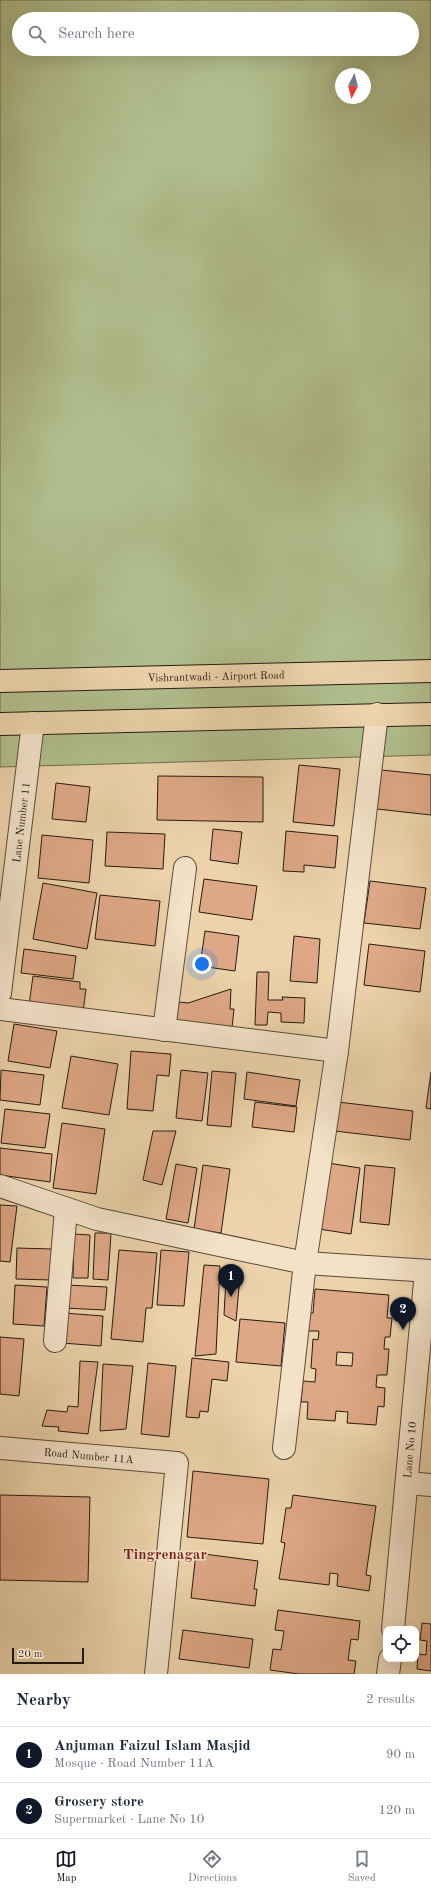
<!DOCTYPE html>
<meta charset="utf-8">
<style>
:root{--surface:#fff;--page:#f2f2f3;--text:#1f2937;--muted:#747a83;--line:#e0e1e3;--accent:#111827}
body{margin:0;font-family:"Old Standard TT",serif;background:var(--page);color:var(--text)}
.controls{position:absolute;right:12px;bottom:12px;display:grid;overflow:hidden;border-radius:8px;box-shadow:0 4px 16px #0002}
.controls button{width:36px;height:36px;display:grid;place-items:center;padding:0;border:0;border-bottom:1px solid var(--line);background:var(--surface);color:var(--text);font:20px sans-serif}
.compass{position:absolute;left:335px;top:68px;width:36px;height:36px;border-radius:50%;background:var(--surface);box-shadow:0 4px 16px #0002;rotate:187deg}
.scale{position:absolute;left:12px;bottom:10px;width:72px;box-sizing:border-box;padding-left:4px;border:2px solid #261b13;border-top:0;font-size:11px;line-height:14px;white-space:nowrap;color:#261b13;-webkit-text-stroke:3px #f3e2c8;paint-order:stroke}
.you{position:absolute;left:202px;top:964px;width:14px;height:14px;margin:-10px;border:3px solid #fff;border-radius:50%;background:#1a73e8;box-shadow:0 0 0 6px #1a73e833}
.badge{display:grid;place-items:center;width:26px;height:26px;border-radius:50%;background:var(--accent);color:#fff;font-size:13px;font-weight:700}
.pin{position:absolute;translate:-50% -33px;filter:drop-shadow(0 1px 2px #0008)}
.pin::after{content:'';position:absolute;top:21px;width:14px;height:12px;background:inherit;clip-path:polygon(0 0,100% 0,50% 100%)}
.list{margin:0;padding:0;list-style:none}
h2{display:flex;justify-content:space-between;align-items:center;height:52px;margin:0;padding:0 16px;font-size:17px}
h2 small{font-size:13px;font-weight:400;color:var(--muted)}
.list li{display:grid;grid-template-columns:26px 1fr auto;gap:12px;align-items:center;box-sizing:border-box;height:56px;padding:0 16px;border-top:1px solid var(--line)}
.list b{display:block;font-size:15px;white-space:nowrap}
.list p{margin:0;font-size:13px;white-space:nowrap;color:var(--muted)}
.list em{font-size:13px;font-style:normal;color:var(--muted)}
.icon{flex:none;width:22px;height:22px;fill:none;stroke:currentColor;stroke-width:2;stroke-linecap:round;stroke-linejoin:round}
.map{position:relative;flex:none;width:431px;height:1674px;overflow:hidden}
.search{position:absolute;background:var(--surface);box-shadow:0 4px 16px #0002;left:12px;right:12px;top:12px;height:44px;display:flex;align-items:center;gap:10px;box-sizing:border-box;padding:0 14px;border-radius:22px;color:var(--muted);font-size:15px}
.sheet{height:164px;background:var(--surface)}
nav{display:flex;justify-content:space-around;align-items:center;box-sizing:border-box;height:56px;border-top:1px solid var(--line);background:var(--surface);font-size:11px;color:var(--muted)}
nav a{display:grid;justify-items:center;gap:2px}
nav .on{color:var(--accent)}
.map>svg:first-child{display:block}
.green{fill:#b1be8e;stroke:#6c6c50;fill-rule:evenodd}
.building{fill:#dea785;stroke:#261b13;fill-rule:evenodd}
.lines{fill:none;stroke-linecap:round;stroke-linejoin:round}
.minor-casing{stroke:#584939;stroke-width:24}
.primary-casing{stroke:#261b13;stroke-width:24}
.minor{stroke:#f3e2c8;stroke-width:22}
.primary{stroke:#ecd3ab;stroke-width:22}
.labels{text-anchor:middle;stroke-width:3;stroke-linejoin:round;paint-order:stroke}
.street-label{font-size:11px;fill:#261b13;stroke:#f3e2c8}
.district-label{font-size:15px;font-weight:bold;fill:#7a1f14;stroke:#f3e2c8}
</style>
<div class="map">
<svg width="431" height="1674" viewBox="0 0 431 1674">
<rect width="100%" height="100%" fill="#ecd3ab"/>
<filter id="stains"><feTurbulence type="fractalNoise" baseFrequency=".005" numOctaves="4"/><feColorMatrix values="0 0 0 0 .2 0 0 0 0 .09 0 0 0 0 .02 0 0 0 .5 -.17"/></filter>
<radialGradient id="worn" r=".72"><stop offset=".6" stop-color="#630" stop-opacity="0"/><stop offset="1" stop-color="#630" stop-opacity=".3"/></radialGradient>
<!-- green -->
<path class="green" d="M0,0H431V755L0,767ZM19,19H412V49H19ZM341,74H365V98H341Z"/>
<!-- building -->
<path class="building" d="M299,765L340,769L334,826L293,822Z
M381,770L431,775V815L377,809Z
M158,776L263,777V822L157,820Z
M56,783L90,787L86,822L52,819Z
M213,829L242,832L238,864L210,860Z
M286,831L338,836L335,868L304,865V872L283,871Z
M107,832L165,834L163,869L105,866Z
M42,835L93,840L89,883L38,878Z
M204,879L257,886L252,920L199,912Z
M370,881L426,888L420,929L364,923Z
M43,883L97,893L87,949L33,939Z
M100,895L160,901L155,946L95,939Z
M205,931L239,936L235,971L200,966Z
M294,936L320,939L317,983L290,981Z
M369,944L425,951L420,992L364,985Z
M24,949L76,956L73,979L21,973Z
M257,972H269L268,1000H283L282,997L305,998L304,1023L281,1022V1013L268,1012L267,1025H255Z
M33,976L80,982V989H86L83,1012L29,1005Z
M231,989L230,1009H234L232,1028L176,1021L179,1002L188,1003Z
M14,1024L57,1031L50,1068L8,1061Z
M131,1051L171,1054L169,1076L157,1075L153,1111L127,1109Z
M71,1056L118,1064L109,1115L62,1108Z
M1,1070L44,1075L40,1105L0,1100Z
M181,1070L208,1073L202,1121L176,1118Z
M212,1071L236,1073L231,1127L207,1125Z
M247,1072L300,1080L296,1106L244,1099Z
M431,1072V1109L426,1108Z
M255,1102L297,1107L294,1132L252,1127Z
M338,1102L413,1111L410,1140L335,1131Z
M5,1109L50,1114L45,1148L1,1143Z
M62,1123L105,1129L96,1194L53,1188Z
M153,1131H176L162,1185L143,1180Z
M0,1148L52,1154L50,1182L0,1175Z
M328,1163L360,1168L351,1234L319,1229Z
M176,1164L197,1168L188,1223L166,1219Z
M203,1165L230,1169L221,1233L194,1229Z
M365,1165L395,1168L389,1225L360,1222Z
M0,1205L17,1206L10,1262L0,1261Z
M95,1233H111L108,1280L93,1279Z
M74,1234L90,1235L88,1278H73Z
M17,1248L52,1249L51,1280L16,1279Z
M119,1250L157,1253L152,1308H146L143,1342L111,1339Z
M161,1250L189,1252L184,1306L157,1305Z
M204,1265L220,1266L216,1354L195,1356Z
M240,1276L236,1321L224,1315L226,1278Z
M15,1285L47,1287L44,1326L13,1324Z
M65,1285L107,1287L105,1310L63,1308Z
M315,1289L389,1295L387,1318H392L390,1337H385L384,1349H389L387,1375H377L376,1387L385,1388L384,1407L378,1406L376,1425L347,1423L348,1412L336,1411L335,1421L307,1419L308,1402H301L303,1381L315,1382L316,1369L311,1368L313,1339L318,1340L319,1331H306L307,1313H313ZM337,1352L353,1353L352,1366L336,1365Z
M64,1313L103,1316L101,1346L62,1343Z
M240,1319L285,1323L281,1366L236,1362Z
M0,1337L24,1339L19,1396L0,1394Z
M192,1358L229,1362L227,1381L212,1379L208,1412L200,1411L199,1418L186,1417Z
M80,1361L98,1362L88,1434L58,1431L59,1427L42,1426L47,1410L67,1412L68,1406L78,1407Z
M148,1363L176,1366L169,1437L141,1434Z
M103,1364L133,1366L126,1429L100,1431Z
M193,1471L269,1479L263,1544L187,1537Z
M0,1495L90,1497L88,1582L0,1580Z
M293,1495L376,1506L366,1575L371,1576L369,1591L337,1586L338,1574L330,1573L329,1585L279,1579L285,1543L281,1542L286,1508H291Z
M196,1553L258,1561L254,1589H257L255,1606L191,1598Z
M278,1610L360,1621L358,1640L351,1639L348,1660L356,1661L354,1674H299L270,1670L273,1649L281,1650L284,1631L275,1630Z
M422,1623L431,1624V1671L417,1669L418,1654L426,1655L427,1641L420,1640Z
M183,1630L253,1639L249,1668L179,1659Z"/>
<g class="lines">
<defs>
<g id="minor">
<path id="s1" d="M0,993L33,723"/>
<path d="M0,1009L337,1051"/>
<path d="M164,1030L185,868"/>
<path d="M0,1186L97,1219L305,1263L431,1271"/>
<path d="M55,1341L66,1209"/>
<path id="s2" d="M0,1448L177,1463L156,1674"/>
<path d="M284,1448L305,1263L337,1051L377,714"/>
<path d="M407,1483L431,1485"/>
<path id="s3" d="M393,1629L426,1271"/>
<path d="M388,1674L390,1659"/>
</g>
<g id="primary">
<path id="s4" d="M0,681L431,671"/>
<path d="M0,724L431,714"/>
</g>
</defs>
<!-- minor casing -->
<use href="#minor" class="minor-casing"/>
<!-- primary casing -->
<use href="#primary" class="primary-casing"/>
<!-- minor -->
<use href="#minor" class="minor"/>
<!-- primary -->
<use href="#primary" class="primary"/>
</g>
<g class="labels">
<!-- street labels -->
<g class="street-label">
<text dy="4" stroke="none"><textPath href="#s4" startOffset="216">Vishrantwadi - Airport Road</textPath></text>
<text dy="4" stroke="none"><textPath href="#s1" startOffset="172">Lane Number 11</textPath></text>
<text dy="4" stroke="none"><textPath href="#s3" startOffset="180">Lane No 10</textPath></text>
<text dy="4" stroke="none"><textPath href="#s2" startOffset="89">Road Number 11A</textPath></text>
</g>
<!-- district labels -->
<g class="district-label">
<text x="165" y="1559">Tingrenagar</text>
</g>
</g>
<rect width="100%" height="100%" filter="url(#stains)"/>
<rect width="100%" height="100%" fill="url(#worn)"/>
</svg>
<div class="controls">
<button><svg class="icon" aria-label="locate" viewBox="0 0 24 24"><circle cx="12" cy="12" r="6"/><path d="M12 2v4M12 18v4M2 12h4M18 12h4"/></svg></button>
</div>
<svg class="compass" viewBox="-18 -18 36 36"><path d="M0-13l5 13h-10z" fill="#e53935"/><path d="M0 13l5-13h-10z" fill="#747a83"/></svg>
<div class="scale">20 m</div>
<div class="you"></div>
<div class="pin badge" style="left:231px;top:1297px">1</div>
<div class="pin badge" style="left:403px;top:1330px">2</div>
<div class="search"><svg class="icon" aria-label="search" viewBox="0 0 24 24"><circle cx="10" cy="10" r="6"/><path d="M15 15l6 6"/></svg>Search here</div>
</div>
<section class="sheet">
<h2>Nearby<small>2 results</small></h2>
<ul class="list">
<li><span class="badge">1</span><div><b>Anjuman Faizul Islam Masjid</b><p>Mosque · Road Number 11A</p></div><em>90 m</em></li>
<li><span class="badge">2</span><div><b>Grosery store</b><p>Supermarket · Lane No 10</p></div><em>120 m</em></li>
</ul>
</section>
<nav>
<a class="on"><svg class="icon" aria-label="map" viewBox="0 0 24 24"><path d="M3 6l6-2 6 2 6-2v14l-6 2-6-2-6 2zM9 4v14M15 6v14"/></svg>Map</a>
<a><svg class="icon" aria-label="directions" viewBox="0 0 24 24"><path d="M12 3l9 9-9 9-9-9zM9 14v-3h6M13 9l2 2-2 2"/></svg>Directions</a>
<a><svg class="icon" aria-label="saved" viewBox="0 0 24 24"><path d="M7 4h10v16l-5-4-5 4z"/></svg>Saved</a>
</nav>
